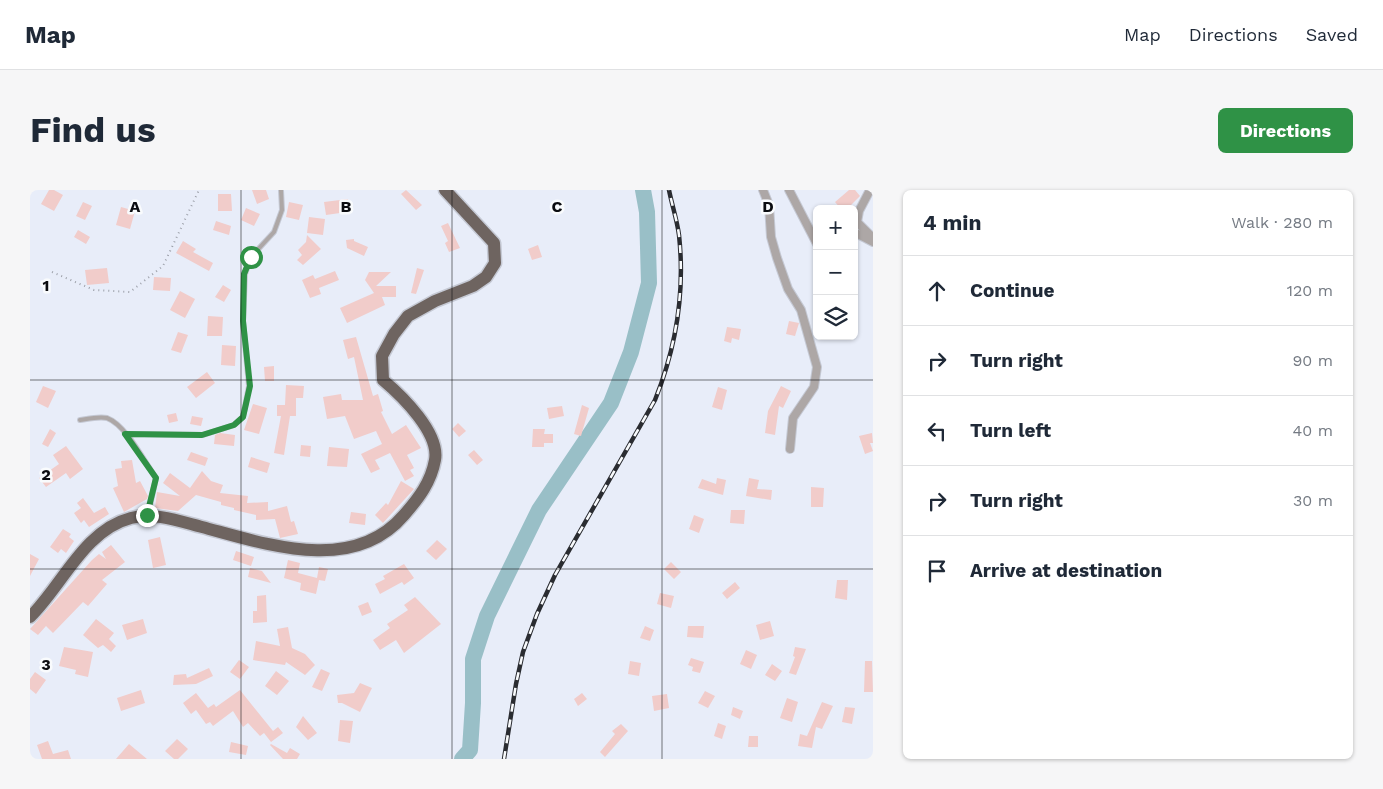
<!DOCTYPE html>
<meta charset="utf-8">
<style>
:root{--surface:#fff;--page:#f6f6f7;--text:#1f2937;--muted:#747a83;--line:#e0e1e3;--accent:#2f9246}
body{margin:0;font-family:"Work Sans",sans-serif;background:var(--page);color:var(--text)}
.controls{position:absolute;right:15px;top:15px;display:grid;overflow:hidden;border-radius:8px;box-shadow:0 1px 4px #0004}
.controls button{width:45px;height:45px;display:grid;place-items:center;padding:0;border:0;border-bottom:1px solid var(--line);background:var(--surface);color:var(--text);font:25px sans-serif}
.stop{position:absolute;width:15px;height:15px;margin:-11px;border:4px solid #2f9246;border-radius:50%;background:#fff}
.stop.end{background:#2f9246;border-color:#fff;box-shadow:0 1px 5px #0008}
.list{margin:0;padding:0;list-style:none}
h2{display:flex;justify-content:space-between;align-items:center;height:65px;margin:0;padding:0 20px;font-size:21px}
h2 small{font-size:16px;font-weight:400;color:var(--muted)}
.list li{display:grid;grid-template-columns:32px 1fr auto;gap:15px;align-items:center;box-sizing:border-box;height:70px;padding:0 20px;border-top:1px solid var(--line)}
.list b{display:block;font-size:19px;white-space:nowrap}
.list em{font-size:16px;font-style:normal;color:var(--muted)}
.icon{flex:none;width:28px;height:28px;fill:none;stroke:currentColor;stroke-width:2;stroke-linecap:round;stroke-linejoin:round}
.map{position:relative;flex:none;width:843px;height:569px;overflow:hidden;border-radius:8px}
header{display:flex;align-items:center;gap:30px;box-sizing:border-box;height:70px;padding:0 25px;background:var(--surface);border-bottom:1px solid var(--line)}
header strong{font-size:24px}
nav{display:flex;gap:28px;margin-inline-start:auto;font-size:18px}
.intro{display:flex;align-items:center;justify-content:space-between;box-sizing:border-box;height:120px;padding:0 30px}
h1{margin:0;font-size:35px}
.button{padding:12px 22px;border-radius:8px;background:var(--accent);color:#fff;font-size:18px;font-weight:700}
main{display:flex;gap:30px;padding:0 30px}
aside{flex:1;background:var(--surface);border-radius:8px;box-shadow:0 1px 4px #0004}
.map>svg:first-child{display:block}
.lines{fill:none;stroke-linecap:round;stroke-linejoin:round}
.river{stroke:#99bfc7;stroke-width:16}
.building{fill:#f1ccca}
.service-casing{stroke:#c5c9d4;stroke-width:6}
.minor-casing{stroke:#c5c9d4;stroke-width:10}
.trunk-casing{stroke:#c5c9d4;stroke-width:15}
.path{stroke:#9da1aa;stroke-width:2;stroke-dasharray:1 4;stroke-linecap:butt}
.service{stroke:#ada7a6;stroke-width:4}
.minor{stroke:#ada7a6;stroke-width:8}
.trunk{stroke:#6e6460;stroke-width:12}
.rail-casing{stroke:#2a2c31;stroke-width:4.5}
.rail{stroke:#f9fbfd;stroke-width:2.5;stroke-dasharray:8;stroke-linecap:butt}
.route{stroke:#2f9246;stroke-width:6}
.grid{fill:none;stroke:#0b0c10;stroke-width:1;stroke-opacity:0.55}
.grid-label{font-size:16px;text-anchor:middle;font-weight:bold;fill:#0b0c10;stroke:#f9fbfd;stroke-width:5;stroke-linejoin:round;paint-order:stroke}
</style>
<header>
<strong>Map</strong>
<nav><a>Map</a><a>Directions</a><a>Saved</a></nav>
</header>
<div class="intro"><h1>Find us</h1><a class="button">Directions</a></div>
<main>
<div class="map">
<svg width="843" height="569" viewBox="0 0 843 569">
<rect width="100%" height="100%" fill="#e8edf9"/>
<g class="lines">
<!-- river -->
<path class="river" d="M432,569L440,560L443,513V469L457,426L509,320L581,213L601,162L619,93L617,22L613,0"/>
</g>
<!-- building -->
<path class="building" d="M19,0H24L33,5L24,21L11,14Z
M222,0H236L239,9L227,14Z
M376,0L392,15L386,20L371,4Z
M819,0H825L830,6L817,19H811L805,12Z
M188,4H201L202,21H188Z
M318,9L320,19H316L317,22L296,25L294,12Z
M53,12L62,16L55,30L46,26Z
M259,12L273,15L269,30L256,27Z
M91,17L105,21L100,39L86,35Z
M216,18L230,24L224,36L211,30Z
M279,27L295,29L293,45L277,43Z
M186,31L201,36L199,45L183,40Z
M418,33L430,58L419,62L415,53L418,51L411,36Z
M48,40L60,47L56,54L44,47Z
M277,45L291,59L273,75L267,70L272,65L268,60L276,52Z
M324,49V51L338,57L334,66L317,58L316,50Z
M153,51L166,59L163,62L183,73L179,81L146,63Z
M508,55L512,67L502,70L498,59Z
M77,78L79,93L57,95L55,80Z
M387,78L394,80L386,104L381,103Z
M305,81L309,90L289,98L291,104L280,108L272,90L283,85L285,89Z
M339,82H361L346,96H366V107H352L355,115L317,133L310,118L344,103L335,90Z
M124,87L141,88L140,101L123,100Z
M193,95L201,100L194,112L185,107Z
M150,101L165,109L155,128L140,120Z
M178,126L193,127L192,146H177Z
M759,131L769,133L765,146L756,144Z
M697,137L711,139L709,150L702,148L701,153L694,151Z
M148,142L158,145L151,163L141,160Z
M326,147L343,206L348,204L353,221L351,222L362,244L376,235L391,258L377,265L384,278L380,280L384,286L375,291L360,263L345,270L350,279L341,283L331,264L352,254L346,241L324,249L315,226L297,229L293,207L311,204L312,210H333L324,167L318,169L313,150Z
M192,155L206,156L205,176L191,175Z
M244,176V191H235L234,177Z
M177,182L185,193L166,208L157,197Z
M256,195L274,196L273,208H266V226H260L254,265L244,263L251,226H247V215H255Z
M13,196L26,201L18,218L6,212Z
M751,196L761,201L753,218L749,216L745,245L735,243L738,221Z
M688,197L697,200L692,220L682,217Z
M223,214L237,218L229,244L214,240Z
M552,215L559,218L551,246L544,244Z
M532,216L534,226L519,229L517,218Z
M146,223L148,231L139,233L137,225Z
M162,226L173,228L171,236L160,234Z
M428,233L436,241L429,247L422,239Z
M20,239L26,243L18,257L12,254Z
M503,239H515L514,244H523V253H514V257H502Z
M190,243L205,245L204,256L184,254L185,245Z
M842,243L843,253H840L843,261L835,264L829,246Z
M271,255L281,256L280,267L270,266Z
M36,256L53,279L40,289L36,283L16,297L9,288L29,274L23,265Z
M299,257L319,259L317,277L297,276Z
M444,260L453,270L447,275L438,265Z
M161,262L178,268L175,276L157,270Z
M221,267L240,273L237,283L218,277Z
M102,270L106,293L110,291L118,306L117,309L94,322L83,298L88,296L85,279L92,278L91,271Z
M172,281L181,291L193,295L190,303L218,306L217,313L238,312V321L257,316L261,332L264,331L268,344L250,348L245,329L226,330V325L204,320V318L191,315V312L166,305L148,321L125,318L127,302L150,306L133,293L140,283L160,298Z
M687,288L696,290L693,305L668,298L672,289L686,294Z
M719,288L729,290L727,299L742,300L741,310L716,306Z
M371,291L384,299L353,333L345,325L356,313L358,315Z
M781,297L794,298L793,317H781Z
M53,308L64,323L75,317L79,324L59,337L54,330L51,333L44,323L51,318L47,313Z
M701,320H715L714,334L700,333Z
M321,322L336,324L335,335L319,333Z
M664,325L674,329L669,343L659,339Z
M33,339L41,344L39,347L44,351L36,363L31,359L28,363L20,357Z
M130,347L136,375L123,378L118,350Z
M407,350L417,359L406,370L396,361Z
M81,355L95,372L72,390L77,394L58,416L53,412L23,443L16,436L8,445L0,439L62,370L69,364L76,369L72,362Z
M206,361L224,367L221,376L203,370Z
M0,364L9,369L0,386Z
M258,370L270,373L268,383L287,388L289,377L298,379L295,391L289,390L286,404L270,400L271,393L254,388Z
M641,372L651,382L644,389L634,379Z
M374,374L384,388L374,395L372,392L350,404L345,394L355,389L353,386Z
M220,378L232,381L241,393L218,387Z
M807,390H818L817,410L805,408Z
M705,392L710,398L697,409L692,403Z
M630,403L644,406L641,418L627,414Z
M236,405L237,432L223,433V421H227V406Z
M385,407L411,434L374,463L366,450L350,460L343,450L360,438L357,434L378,420L374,415Z
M338,412L342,422L332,426L328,416Z
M66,429L84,443L79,449L86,456L81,462L73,455L68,458L53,445Z
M113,429L117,443L97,450L92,435Z
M740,431L744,446L730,450L726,435Z
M615,436L624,440L620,451L610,448Z
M658,436H674L673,448L657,447Z
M258,437L262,458L275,464L285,475L275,485L256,472L255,475L223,470L226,451L250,456L247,439Z
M34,457L63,462L58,487L45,484L46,480L29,476Z
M765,457L776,459L766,485L759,483L765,467L763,466Z
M716,460L727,465L721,479L710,474Z
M661,468L674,472L670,483L662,481L663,477L658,475Z
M209,470L219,477L210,489L200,482Z
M600,471L611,473L609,486L598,484Z
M835,471H842L843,502H834Z
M742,474L752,481L745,491L735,485Z
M179,478L183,486L166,494L143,495L144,485L156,484L157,488Z
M291,479L300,483L292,501L282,497Z
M246,481L259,491L247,505L235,496Z
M5,482L16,490L6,504L0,499V489Z
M330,493L342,498L330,522L312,513H308L307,505L324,503Z
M111,500L115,513L91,521L87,508Z
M210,500L243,541L248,537L253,543L241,552L234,543L230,546L218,533L213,537L203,521L183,536L180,532L176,534L166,520L161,524L153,513L166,503L178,518L184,514L186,517Z
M675,501L685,506L678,518L668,513Z
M552,503L557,509L548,516L544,509Z
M637,504L639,518L624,521L622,506Z
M757,508L768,512L762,532L750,528Z
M792,512L803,516L792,539L786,537L782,558L768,556L770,544L777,546Z
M703,517L713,521L710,529L701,525Z
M815,517L825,518L822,534L812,532Z
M273,526L287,543L278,550L266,537Z
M310,530L323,531L320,553L308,551Z
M688,533L696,536L692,549L684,546Z
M591,534L598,541L575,567L570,562L585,544L582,541Z
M719,546H728V557H718Z
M147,549L158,559L148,569H144L135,561Z
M18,551L23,564L38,560L41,569H12L7,555Z
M201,552L218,556L216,565L199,562Z
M99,554L117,569H86Z
M241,554L257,563L260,558L270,564L267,569H253L240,555Z"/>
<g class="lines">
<defs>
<path id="service" d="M50,230C57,229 69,226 77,228C96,235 114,271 126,288L118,324
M95,244L173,245L204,235L213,227L219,196L213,131L215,84L221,67L244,42L252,20L251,0"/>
<path id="minor" d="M733,0L739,15L741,47L747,68L758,99L771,120L787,177L784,197L763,228L760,259
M759,0L787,54
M840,0L829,21L827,32L843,48
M824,42L843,52"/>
<path id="trunk" d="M0,427C32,396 54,340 101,328C124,322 149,331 172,337C236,354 323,385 374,325C389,308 401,292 405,270C410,243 372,206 353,190L352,166L364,144L378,126L405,111L443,96L456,87L465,73L464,53L415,0"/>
</defs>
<!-- service casing -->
<use href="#service" class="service-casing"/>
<!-- minor casing -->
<use href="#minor" class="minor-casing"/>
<!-- trunk casing -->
<use href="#trunk" class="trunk-casing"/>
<!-- path -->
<path class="path" d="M22,82L64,100L100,102L133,76L169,0"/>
<!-- service -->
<use href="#service" class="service"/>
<!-- minor -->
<use href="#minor" class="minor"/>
<!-- trunk -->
<use href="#trunk" class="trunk"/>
<defs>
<path id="rail" d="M474,569L486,494L493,462L507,424L525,385L625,210C646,158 655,101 649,45C647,30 642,15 639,0"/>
</defs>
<!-- rail casing -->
<use href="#rail" class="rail-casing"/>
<!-- rail -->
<use href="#rail" class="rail"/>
</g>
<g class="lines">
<!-- route -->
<path class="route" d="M117,325L126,288L95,244L172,245L204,235L213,227L220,196L213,131L214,84L221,67"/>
</g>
<!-- grid -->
<path class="grid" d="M211,0V569M422,0V569M632,0V569M0,190H843M0,379H843"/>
<g class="grid-label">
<text x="105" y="22">A</text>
<text x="316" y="22">B</text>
<text x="527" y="22">C</text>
<text x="738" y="22">D</text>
<text x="16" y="101">1</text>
<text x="16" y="290">2</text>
<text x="16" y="480">3</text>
</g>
</svg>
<div class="controls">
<button>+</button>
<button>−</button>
<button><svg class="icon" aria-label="layers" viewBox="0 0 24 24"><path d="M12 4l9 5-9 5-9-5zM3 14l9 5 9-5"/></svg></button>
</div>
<div class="stop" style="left:221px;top:67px"></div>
<div class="stop end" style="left:117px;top:325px"></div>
</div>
<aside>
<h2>4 min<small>Walk · 280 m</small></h2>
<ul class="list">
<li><svg class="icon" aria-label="ahead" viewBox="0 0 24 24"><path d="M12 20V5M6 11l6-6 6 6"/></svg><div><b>Continue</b></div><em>120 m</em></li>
<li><svg class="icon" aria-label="right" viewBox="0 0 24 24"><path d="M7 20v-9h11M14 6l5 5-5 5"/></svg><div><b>Turn right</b></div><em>90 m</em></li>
<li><svg class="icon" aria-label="left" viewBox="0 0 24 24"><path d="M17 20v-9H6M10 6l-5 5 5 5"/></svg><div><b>Turn left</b></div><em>40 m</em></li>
<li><svg class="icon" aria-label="right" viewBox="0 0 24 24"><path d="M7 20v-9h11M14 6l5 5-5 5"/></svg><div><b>Turn right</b></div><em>30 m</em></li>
<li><svg class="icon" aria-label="arrive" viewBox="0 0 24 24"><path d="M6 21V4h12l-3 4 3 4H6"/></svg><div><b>Arrive at destination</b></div></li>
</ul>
</aside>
</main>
